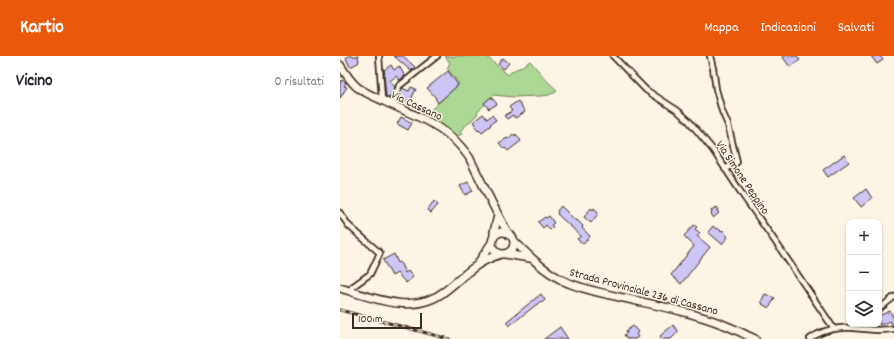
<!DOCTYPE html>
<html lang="it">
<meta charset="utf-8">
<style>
:root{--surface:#fff;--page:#f2f2f3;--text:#2b2b33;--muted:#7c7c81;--line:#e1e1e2;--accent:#ea580c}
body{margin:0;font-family:Dekko,sans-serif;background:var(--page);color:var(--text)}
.controls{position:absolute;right:12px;bottom:12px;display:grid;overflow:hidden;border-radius:8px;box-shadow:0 1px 3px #0004}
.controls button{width:36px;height:36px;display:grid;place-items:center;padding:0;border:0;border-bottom:1px solid var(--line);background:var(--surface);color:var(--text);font:20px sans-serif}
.scale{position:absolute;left:12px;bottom:10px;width:70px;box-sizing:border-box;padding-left:4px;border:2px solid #3b2a1e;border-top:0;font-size:11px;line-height:14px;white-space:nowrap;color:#3b2a1e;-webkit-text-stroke:3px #fcf5e5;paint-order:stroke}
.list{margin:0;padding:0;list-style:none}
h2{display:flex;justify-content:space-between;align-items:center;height:52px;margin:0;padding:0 16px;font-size:17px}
h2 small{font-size:13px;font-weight:400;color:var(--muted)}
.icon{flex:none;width:22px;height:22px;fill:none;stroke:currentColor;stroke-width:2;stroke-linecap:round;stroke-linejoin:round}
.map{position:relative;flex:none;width:554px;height:283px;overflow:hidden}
header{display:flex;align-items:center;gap:24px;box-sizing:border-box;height:56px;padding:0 20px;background:var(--accent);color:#fff}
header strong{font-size:19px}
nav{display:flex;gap:22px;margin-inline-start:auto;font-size:14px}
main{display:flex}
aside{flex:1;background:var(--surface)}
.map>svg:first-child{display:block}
.green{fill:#add794;stroke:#748059}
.building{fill:#cec5f7;stroke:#3b2a1e}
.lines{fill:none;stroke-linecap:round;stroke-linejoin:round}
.minor-casing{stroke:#3b2a1e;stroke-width:8}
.secondary-casing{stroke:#3b2a1e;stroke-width:10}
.minor{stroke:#fcf5e5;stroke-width:4.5}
.secondary{stroke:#fcf5e5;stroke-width:7}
.rail-casing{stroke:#3b2a1e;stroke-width:3}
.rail{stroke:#fcf5e5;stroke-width:1.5;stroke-dasharray:4.5;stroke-linecap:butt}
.labels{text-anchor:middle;stroke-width:3;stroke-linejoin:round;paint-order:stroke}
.street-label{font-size:12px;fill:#3b2a1e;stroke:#fcf5e5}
</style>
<header>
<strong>Kartio</strong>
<nav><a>Mappa</a><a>Indicazioni</a><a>Salvati</a></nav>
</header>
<main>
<aside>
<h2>Vicino<small>0 risultati</small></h2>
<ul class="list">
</ul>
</aside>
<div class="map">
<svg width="554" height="283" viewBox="0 0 554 283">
<rect width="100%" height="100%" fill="#fcf5e5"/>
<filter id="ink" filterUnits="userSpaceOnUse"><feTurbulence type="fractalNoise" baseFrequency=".025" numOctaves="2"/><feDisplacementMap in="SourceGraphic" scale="8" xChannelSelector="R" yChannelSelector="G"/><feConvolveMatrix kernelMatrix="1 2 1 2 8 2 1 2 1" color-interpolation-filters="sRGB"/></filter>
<g filter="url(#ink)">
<!-- green -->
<path class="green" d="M105,0H146L168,19L172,15L181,11L190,5L208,26L217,34L216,36L209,39L201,40L173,41L154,39L151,41L137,57L138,58L120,75L122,78L117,80H113L107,74L97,67L84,60L119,28L107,12L110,7Z"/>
<!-- building -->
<path class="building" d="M8,0H18L19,5L18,7L10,11L6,2Z
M54,0H63L75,11L71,15Z
M442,0H457L460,4L450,11Z
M531,0H540L543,4L537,8Z
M163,2L169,7L164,13L158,8Z
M51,9L54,14L59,10L65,20L59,24L56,20L50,25L55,31L50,42L46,40L44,18L45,17L44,14Z
M108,15L118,29L98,47L95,42H96L87,32Z
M2,24L6,27L4,30L7,31L0,42V27Z
M71,31L76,33L69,48L59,41L62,32L69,35Z
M151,41L157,48L149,53L144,47Z
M178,45L185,56L175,62L173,59L167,63L164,60L172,55L169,51Z
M143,58L147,63L152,59L156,64L150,68L151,69L142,76L139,73L138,74L135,70L136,69L133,66Z
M61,61L72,67L68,74L57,68Z
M173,78L175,80L176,78L181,85L168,95L165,92L164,93L159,87L167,82L168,83Z
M504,99L509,106L488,121L483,114Z
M128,126L133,135L125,139L120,130Z
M526,133L532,142L521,151L514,142Z
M94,145L98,149L91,157L87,154Z
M221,150L236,165L237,164L243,170L242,172L250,180L243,188L237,183L241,180L217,158L218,157L217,155Z
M377,151L379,154L377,155L379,157L373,162L371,157H372L371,154Z
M251,152L253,154L254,152L258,156L257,157L258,158L251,167L244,161Z
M209,160L214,167L211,169L213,171L210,174L206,169L203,172L198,166L205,161L206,162Z
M354,169L357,171L355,173L360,177L357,180L370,191L341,228L331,219L354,190L344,180Z
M373,170L376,173L377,172L380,174L382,175L383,174L388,181L382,188L368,176Z
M54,198L58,207L60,206L65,217L68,215L73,221L66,227L57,217L52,220L43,204Z
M201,238L205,244L202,247L201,245L169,270L166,266Z
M425,238L435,242L429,252L422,248L423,247L421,246Z
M550,255L554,263V269H552L550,265L540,269L539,266V257L541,259Z
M333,269L338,275L337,277L331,283H322L320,280Z
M293,270L298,276L296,278L298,281L295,283H287L284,279L287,277L286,275Z
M220,271L228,283H204Z"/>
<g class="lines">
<defs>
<path id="minor" d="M39,0L42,44
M273,0L306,34L338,55L349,65L373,94L404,141L439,191L494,273
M370,0L373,12L376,33L382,55L388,69L397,106L385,113
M52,49L59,30L97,0
M0,157L9,170L40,197L30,218L12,231L10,235
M539,253L554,241
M513,272L537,274L554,273
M470,283C479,276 489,273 501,272C510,271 511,274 519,268"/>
<path id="secondary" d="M0,9C5,17 10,25 17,31C25,37 35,41 44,45C79,62 106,68 129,101L158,159L169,179
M152 187a11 11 0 1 1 22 0a11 11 0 1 1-22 0Z
M154,181V176L158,159
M174,185C189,200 204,215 224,225C245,235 273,239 297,245C325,251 354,257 382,268C393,272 404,278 415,283
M165,198L190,202
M139,206L153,185
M0,232C33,242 74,260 105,235C116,227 125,217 136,210C144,204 152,201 161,198"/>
</defs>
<!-- minor casing -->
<use href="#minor" class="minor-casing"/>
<!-- secondary casing -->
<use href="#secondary" class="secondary-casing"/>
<!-- minor -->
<use href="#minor" class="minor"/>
<!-- secondary -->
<use href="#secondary" class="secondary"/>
<defs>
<path id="rail" d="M0,254L109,283"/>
</defs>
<!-- rail casing -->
<use href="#rail" class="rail-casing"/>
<!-- rail -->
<use href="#rail" class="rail"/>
</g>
</g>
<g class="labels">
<!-- street labels -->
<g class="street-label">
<text transform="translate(77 49) rotate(25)" y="4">Via Cassano</text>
<text transform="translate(403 121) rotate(56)" y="4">Via Simone Peppino</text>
<text transform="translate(304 235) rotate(15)" y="4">Strada Provinciale 236 di Cassano</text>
</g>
</g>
</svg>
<div class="controls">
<button>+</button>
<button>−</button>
<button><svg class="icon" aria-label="layers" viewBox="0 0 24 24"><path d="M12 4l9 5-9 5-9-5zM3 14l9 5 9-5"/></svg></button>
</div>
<div class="scale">100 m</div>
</div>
</main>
